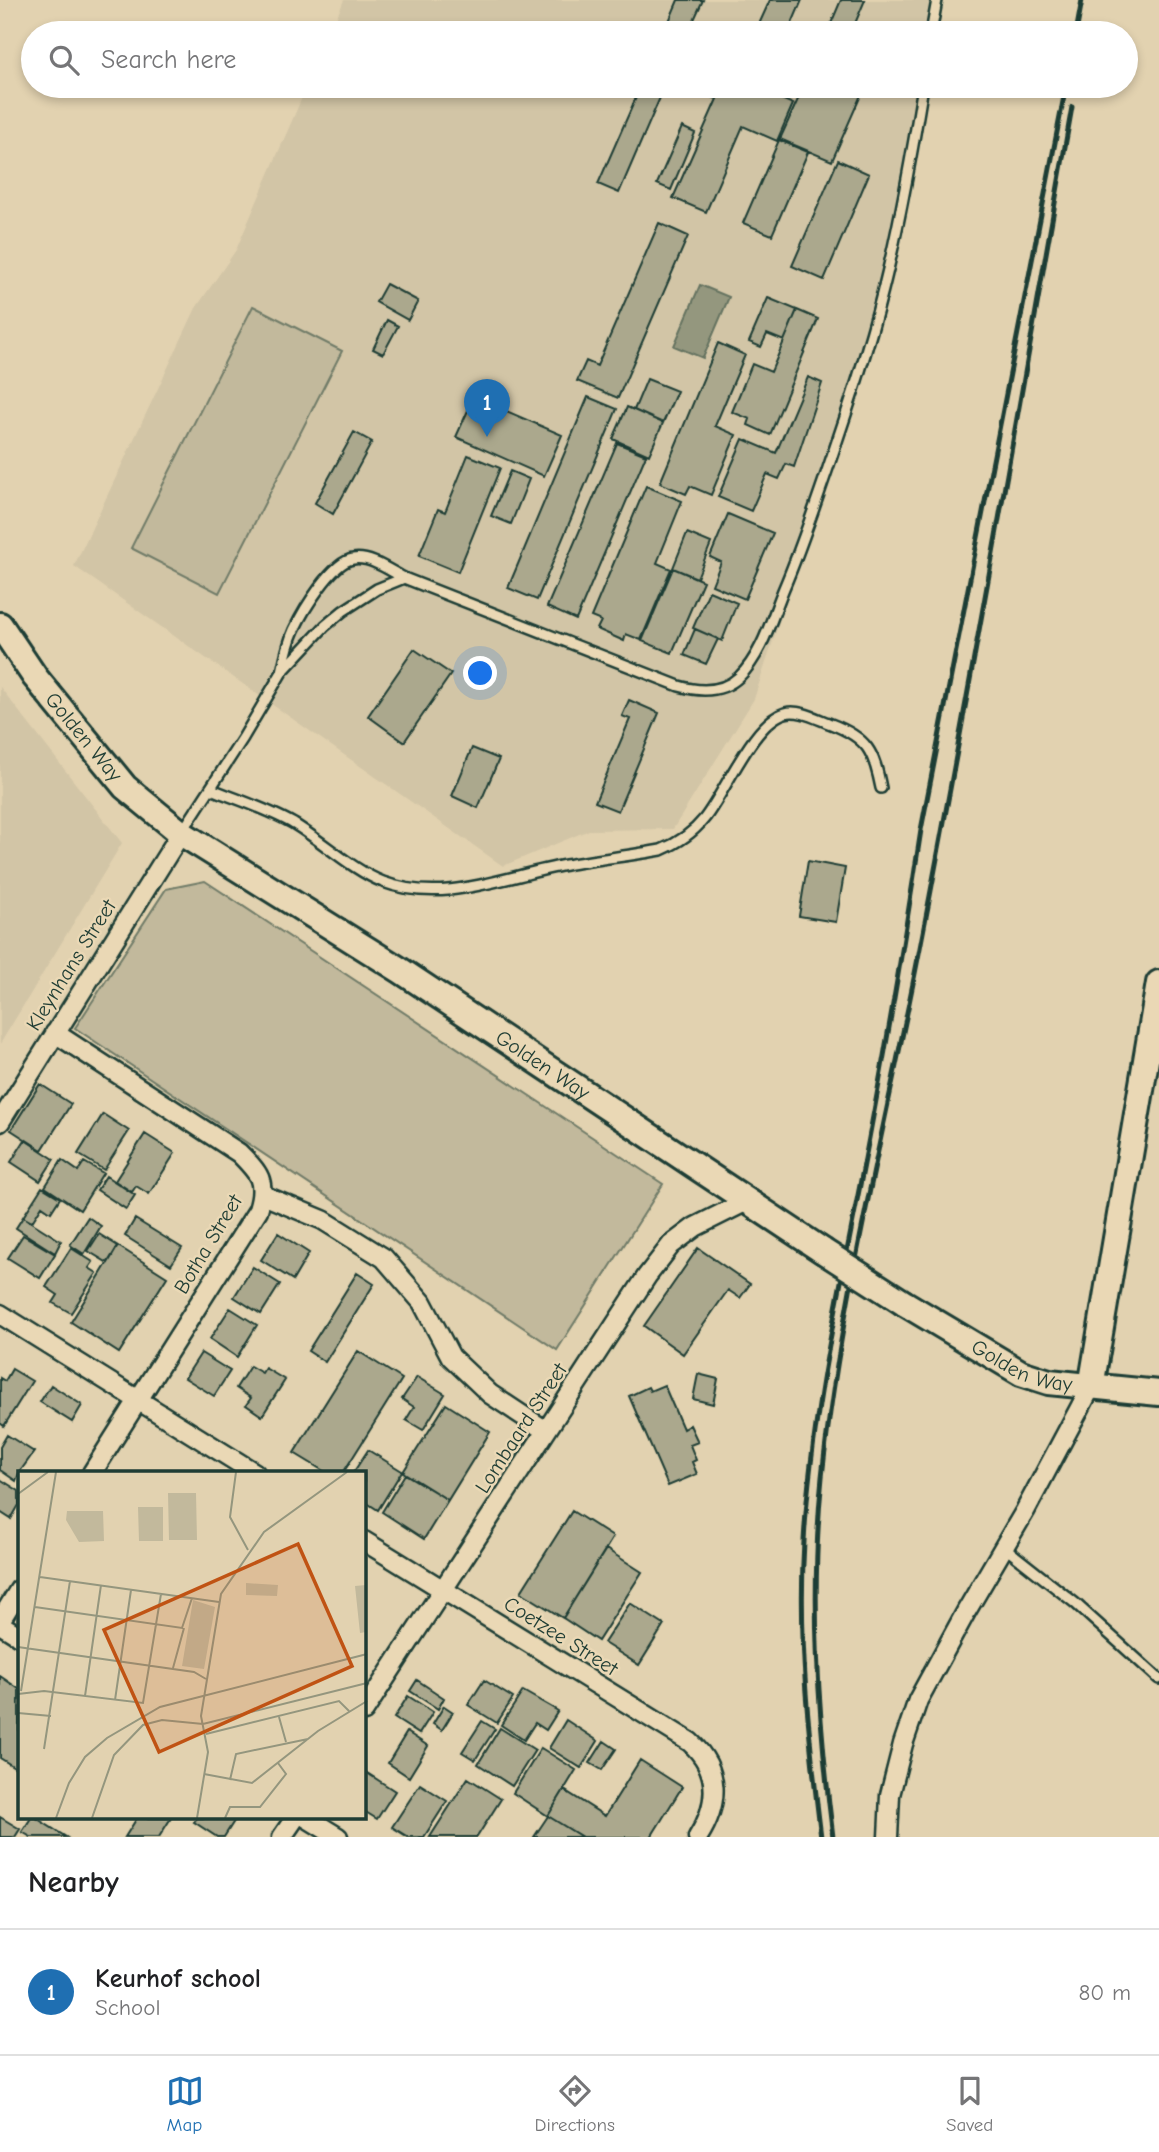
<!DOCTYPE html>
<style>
:root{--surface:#fff;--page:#f2f2f2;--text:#202124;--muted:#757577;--line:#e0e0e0;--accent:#1f6fb2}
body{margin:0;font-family:"Comic Neue",sans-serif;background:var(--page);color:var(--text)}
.you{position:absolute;left:481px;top:674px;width:24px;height:24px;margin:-18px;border:5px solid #fff;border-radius:50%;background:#1a73e8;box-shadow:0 0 0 10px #1a73e833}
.badge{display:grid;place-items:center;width:46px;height:46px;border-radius:50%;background:var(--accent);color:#fff;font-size:23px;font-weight:700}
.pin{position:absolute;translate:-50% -58px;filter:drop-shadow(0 2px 4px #0008)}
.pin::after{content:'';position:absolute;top:37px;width:24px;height:21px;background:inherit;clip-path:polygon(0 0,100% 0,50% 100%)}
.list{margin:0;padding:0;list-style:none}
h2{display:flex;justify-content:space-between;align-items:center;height:91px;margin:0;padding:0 28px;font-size:30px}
h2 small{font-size:23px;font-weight:400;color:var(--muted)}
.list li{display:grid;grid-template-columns:46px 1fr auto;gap:21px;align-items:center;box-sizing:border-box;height:126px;padding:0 28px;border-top:2px solid var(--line)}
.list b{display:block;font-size:26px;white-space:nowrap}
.list p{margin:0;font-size:23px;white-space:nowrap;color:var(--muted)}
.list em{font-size:23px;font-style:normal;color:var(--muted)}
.icon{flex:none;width:38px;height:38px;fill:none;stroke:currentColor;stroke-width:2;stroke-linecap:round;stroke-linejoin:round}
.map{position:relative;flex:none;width:1159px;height:1837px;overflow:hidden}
.search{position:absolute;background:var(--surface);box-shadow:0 4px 10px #0003;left:21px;right:21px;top:21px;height:77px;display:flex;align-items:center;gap:18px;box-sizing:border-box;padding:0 24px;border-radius:38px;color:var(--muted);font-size:26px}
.sheet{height:217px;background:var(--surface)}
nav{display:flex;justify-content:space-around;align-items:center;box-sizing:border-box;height:98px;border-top:2px solid var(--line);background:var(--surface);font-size:19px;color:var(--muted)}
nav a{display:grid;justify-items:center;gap:4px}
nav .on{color:var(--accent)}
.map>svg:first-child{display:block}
.built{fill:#d2c5a6}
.green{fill:#c2b99c;stroke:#707b68;stroke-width:2}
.water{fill:#94977e;stroke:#657360;stroke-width:2}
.building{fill:#aba88d;stroke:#1f3d34;stroke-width:2}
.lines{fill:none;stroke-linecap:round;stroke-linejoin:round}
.lane-casing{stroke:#1f3d34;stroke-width:14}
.street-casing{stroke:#1f3d34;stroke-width:23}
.secondary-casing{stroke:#1f3d34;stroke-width:30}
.lane{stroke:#ead8b5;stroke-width:9}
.street{stroke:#ead8b5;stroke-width:18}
.secondary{stroke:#ead8b5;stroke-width:24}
.rail{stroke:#1f3d34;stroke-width:5}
.secondary-bridge-casing{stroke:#1f3d34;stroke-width:30;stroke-linecap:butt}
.secondary-bridge{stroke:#ead8b5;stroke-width:24}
.labels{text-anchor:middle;stroke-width:5;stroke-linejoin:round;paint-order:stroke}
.street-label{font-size:21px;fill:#1f3d34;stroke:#ead8b5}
.inset-road{fill:none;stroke:#94967e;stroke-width:2}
.view{fill:#c05314;fill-opacity:0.15;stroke:#c05314;stroke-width:3.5}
.inset-edge{fill:none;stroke:#1f3d34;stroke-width:3.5}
</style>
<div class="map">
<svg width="1159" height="1837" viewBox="0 0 1159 1837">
<rect width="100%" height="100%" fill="#e2d2b0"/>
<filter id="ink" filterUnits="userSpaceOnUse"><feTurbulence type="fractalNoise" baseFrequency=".0143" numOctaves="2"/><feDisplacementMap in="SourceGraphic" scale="14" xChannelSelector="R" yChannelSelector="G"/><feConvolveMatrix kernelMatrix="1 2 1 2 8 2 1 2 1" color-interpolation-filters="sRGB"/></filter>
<g filter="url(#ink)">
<!-- built -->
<path class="built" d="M344,0H944L938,33H330Z
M307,86H927L882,308L754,699L673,829L589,830L503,866L74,566L196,308L236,250Z
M0,687L122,843L0,1044Z"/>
<!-- green -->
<path class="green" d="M253,306L342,351L219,593L131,548Z
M205,881L663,1184L557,1350L75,1028L166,889Z"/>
<!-- water -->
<path class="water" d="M700,285L729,297L703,358L674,346Z"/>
<!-- building -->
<path class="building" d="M678,0H703L688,33H664Z
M770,0H802L788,33H755Z
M841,0H865L851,33H827Z
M641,86H665L619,193L598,184Z
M686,86H765L763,91L793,104L777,141L743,126L706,212L673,198L717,99Z
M804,86H865L832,161L780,139Z
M682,127L695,133L671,190L657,184Z
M779,140L808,152L772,235L743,223Z
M838,160L869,174L824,280L792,266Z
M659,223L688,236L618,398L577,381L586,361L597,366Z
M386,284L418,301L408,320L376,302Z
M768,298L797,310L784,341L767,334L761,347L749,342Z
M797,310L818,319L770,435L748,425L750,419L732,412L752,364L771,372Z
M387,320L398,326L383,354L373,349Z
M718,343L745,355L715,426L736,435L711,495L690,486L686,494L660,483Z
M808,377L822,383L794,467L786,464L779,479L767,474L751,511L718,497L743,439L776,453Z
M647,379L677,391L663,423L634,410Z
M474,397L562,435L544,476L456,437Z
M588,397L617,409L537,600L508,588Z
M627,407L663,423L649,455L613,439Z
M354,432L372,442L333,514L315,503Z
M617,443L646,455L576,620L547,607Z
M468,455L500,468L458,572L419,556L438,509L445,512Z
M510,471L529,479L511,524L491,516Z
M646,486L682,501L657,563L671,569L641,640L626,634L624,641L597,629L601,621L591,617Z
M728,514L773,533L745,599L712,585L721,562L710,557Z
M687,533L711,543L697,578L673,568Z
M673,568L703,581L672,653L642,641Z
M709,591L737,603L722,641L693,628Z
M695,629L718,639L706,664L684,655Z
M414,649L451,674L404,742L368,716Z
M629,700L659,713L618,811L595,802L630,719L622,716Z
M472,748L499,759L478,808L452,796Z
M808,861L845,868L836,922L799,916Z
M40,1084L71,1104L42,1150L11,1130Z
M103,1114L129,1131L104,1170L78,1154Z
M145,1134L175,1153L149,1194L136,1186L132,1192L115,1181Z
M25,1140L54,1159L40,1181L11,1162Z
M62,1160L78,1171L84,1162L103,1173L80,1210L45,1187Z
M106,1176L135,1195L126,1209L97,1190Z
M42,1187L60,1198L51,1212L42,1206L32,1222L23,1217Z
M23,1217L61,1241L55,1253L16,1228Z
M88,1217L101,1226L84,1254L70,1245Z
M135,1219L182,1248L171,1265L125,1236Z
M278,1233L309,1253L293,1280L261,1260Z
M99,1234L118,1246L108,1263L88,1251Z
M23,1235L55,1254L40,1278L8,1258Z
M118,1246L167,1277L119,1353L71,1322Z
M71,1248L93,1262L89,1268L97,1273L71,1313L53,1303L58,1295L46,1287Z
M698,1248L750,1284L740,1298L728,1290L683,1354L644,1326Z
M253,1267L280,1284L261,1314L234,1297Z
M357,1273L374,1284L325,1362L308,1351Z
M230,1308L257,1325L237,1357L210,1339Z
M358,1351L402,1379L343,1473H327L294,1453Z
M201,1353L230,1371L214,1396L185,1378Z
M250,1366L262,1373L265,1368L285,1380L262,1416L246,1405L251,1398L236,1388Z
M12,1369L32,1381L4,1426L0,1423V1378L5,1381Z
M698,1374L718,1379L713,1404L693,1399Z
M417,1377L445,1394L423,1430L406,1420L414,1407L402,1399Z
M51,1385L82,1405L72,1422L40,1402Z
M664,1385L683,1429L690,1425L698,1442L690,1445L696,1460L692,1462L697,1474L668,1486L629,1396L648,1387L650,1391Z
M446,1404L490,1432L448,1500L403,1472Z
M7,1435L34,1452L19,1473L16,1481L0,1470V1447Z
M368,1450L402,1471L378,1510L364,1501V1473H353Z
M405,1474L448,1500L424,1539L382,1512Z
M0,1479L19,1491V1505L11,1519L0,1512Z
M572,1511L613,1537L563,1618L521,1592Z
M606,1549L642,1572L598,1641L563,1618Z
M630,1603L664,1625L639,1665L604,1643Z
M0,1676L19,1689V1770L0,1758Z
M417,1680L444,1698L438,1709L410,1691Z
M484,1680L513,1698L497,1723L468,1705Z
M523,1691L558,1711L546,1730L535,1723L524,1740L501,1725Z
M408,1696L433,1712L419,1734L394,1718Z
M444,1706L453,1712L442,1730L433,1724Z
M566,1720L598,1741L581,1768L549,1748Z
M482,1721L495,1729L475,1760L462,1752Z
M500,1728L535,1750L512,1786L478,1764Z
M407,1732L428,1746L409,1777L388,1763Z
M604,1741L616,1749L602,1770L590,1763Z
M541,1748L576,1770L548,1816L513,1793Z
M640,1760L682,1787L651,1837H582L548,1816L564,1790L605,1816Z
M364,1771L395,1791L377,1819L364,1811Z
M468,1778L501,1799L477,1837H430Z
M420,1784L447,1801L424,1837H408L392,1827Z
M548,1816L582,1837H534Z
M0,1817L20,1829L15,1837H0Z
M31,1818H36L66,1837H31L22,1832Z
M137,1818H171L159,1837H125Z
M197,1818H236L224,1837H217L194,1822Z"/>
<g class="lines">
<defs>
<path id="lane" d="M931,33L937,0
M282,672C285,658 288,643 294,630C303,611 332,562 353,559C370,556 389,570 404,578L679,686C700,692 722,693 739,677C762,655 772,617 784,588C801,548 814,508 828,468C848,409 868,350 883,290C900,223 912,154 923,86
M211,789C239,800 268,809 294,824C322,841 354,871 383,882C444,905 505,876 566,865C597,859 629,856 661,850C678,843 692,834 704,819C725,793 753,722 785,713C800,709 817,719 831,724C868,738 874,752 881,788
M182,832L243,738L282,672L325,626L343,611L377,589L404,578
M1004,1547L1075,1603L1159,1679"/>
<path id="street" d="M55,1033L239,1153C259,1173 267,1181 258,1210L92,1473
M0,1122L181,833
M263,1195L323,1220L384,1258L422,1302L451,1357L490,1394L546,1431
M0,1314L255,1473
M364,1541L690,1742C721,1770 719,1804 698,1837
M0,1621L19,1590
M0,1624L19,1636
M364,1711L647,1276L671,1245L695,1227L747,1201
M307,1818L338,1837
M282,1837L295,1818
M888,1837L890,1795L903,1744L918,1700L967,1610L1025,1511L1091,1387"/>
<g id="secondary">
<path id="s1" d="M0,625L35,677L125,787L181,833L400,970L823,1251"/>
<path id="s2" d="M904,1303L1021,1373L1049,1382L1159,1393"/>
<path d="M1091,1387L1159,983"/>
</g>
</defs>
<!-- lane casing -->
<use href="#lane" class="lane-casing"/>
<!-- street casing -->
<use href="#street" class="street-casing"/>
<!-- secondary casing -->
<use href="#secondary" class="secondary-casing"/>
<!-- lane -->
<use href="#lane" class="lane"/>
<!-- street -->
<use href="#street" class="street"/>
<!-- secondary -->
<use href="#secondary" class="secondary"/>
<!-- rail -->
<path class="rail" d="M1076,33L1082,0
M821,1837C809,1739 798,1640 804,1541C811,1421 837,1303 860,1185C883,1067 903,949 921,830L1066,86
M833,1837C818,1718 810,1596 822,1477C841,1298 886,1124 920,948C974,669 1022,388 1072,107"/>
<defs>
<path id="secondary-bridge" d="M823,1251L904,1303"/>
</defs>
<!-- secondary-bridge casing -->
<use href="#secondary-bridge" class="secondary-bridge-casing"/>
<!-- secondary-bridge -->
<use href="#secondary-bridge" class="secondary-bridge"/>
</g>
</g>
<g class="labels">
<!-- street labels -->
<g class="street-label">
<text dy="7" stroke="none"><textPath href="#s1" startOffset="140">Golden Way</textPath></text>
<text transform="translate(71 965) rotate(-58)" y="7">Kleynhans Street</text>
<text dy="7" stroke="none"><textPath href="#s1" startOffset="707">Golden Way</textPath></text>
<text transform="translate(208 1244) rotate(-59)" y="7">Botha Street</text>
<text dy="7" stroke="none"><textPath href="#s2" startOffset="135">Golden Way</textPath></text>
<text transform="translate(521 1428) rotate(-57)" y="7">Lombaard Street</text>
<text transform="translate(561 1636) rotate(32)" y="7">Coetzee Street</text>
</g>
</g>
<!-- overview -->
<g transform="translate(18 1471)">
<rect width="348" height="348" fill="#e2d2b0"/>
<path d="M150,22H178L179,69H151ZM120,36H145V70H121ZM49,40H85L86,70L61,71L48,49ZM228,112L260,114L259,125L228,124ZM348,114V161L342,162L337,115ZM175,129L197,136L186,198L164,195Z" fill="#c2b99c"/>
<path class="inset-road" d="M218,1L212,46L230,79M0,23L30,1M22,106L201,131M17,136L164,157L174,127M0,176L176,201L188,208M155,197L166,157M3,220L38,1M0,223L26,220L125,232L143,123M67,225L83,114M97,229L113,119M0,242L33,245M261,246L268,271M188,263L321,230L331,240M26,278L52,110M186,303L234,312L300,260L349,230M212,309L218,283L290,268M38,347L51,312L67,286L89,267L142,236L349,183M74,347L96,284L125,254L144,249L185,253L349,212M179,347L190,281L183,245L203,123L246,61L329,1M207,347L212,336H242L268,303L260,292"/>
<path class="view" d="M280,73L334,195L141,281L86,159Z"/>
<rect width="348" height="348" class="inset-edge"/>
</g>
</svg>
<div class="you"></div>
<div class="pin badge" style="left:487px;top:437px">1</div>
<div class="search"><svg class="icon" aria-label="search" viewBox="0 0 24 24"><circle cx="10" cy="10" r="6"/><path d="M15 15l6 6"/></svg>Search here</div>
</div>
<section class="sheet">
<h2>Nearby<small></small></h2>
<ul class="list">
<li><span class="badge">1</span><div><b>Keurhof school</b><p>School</p></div><em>80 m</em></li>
</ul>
</section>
<nav>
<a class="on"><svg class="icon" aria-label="map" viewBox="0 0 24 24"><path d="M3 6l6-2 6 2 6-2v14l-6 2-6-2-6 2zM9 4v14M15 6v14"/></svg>Map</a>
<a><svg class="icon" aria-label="directions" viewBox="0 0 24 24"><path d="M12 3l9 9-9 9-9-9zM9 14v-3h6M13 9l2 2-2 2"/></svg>Directions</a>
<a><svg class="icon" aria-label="saved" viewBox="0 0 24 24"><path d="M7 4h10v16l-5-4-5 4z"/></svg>Saved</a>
</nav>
